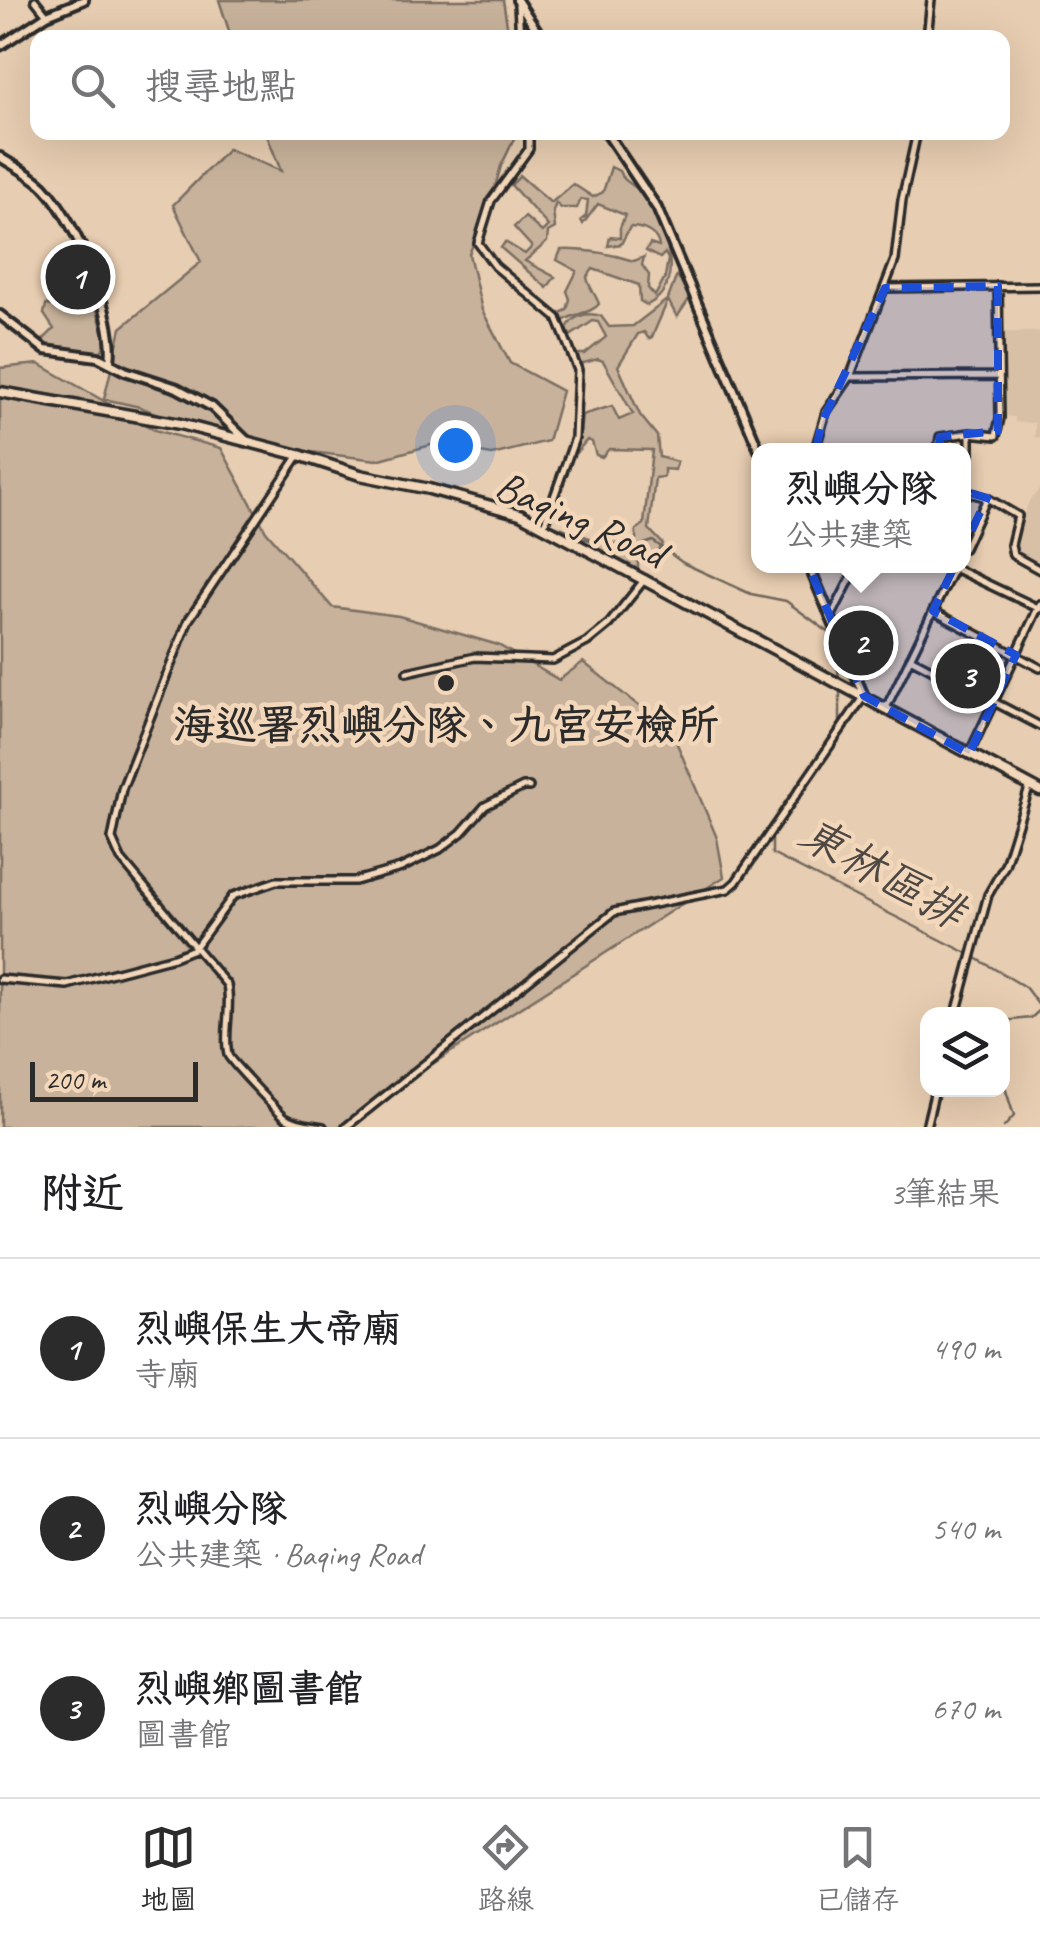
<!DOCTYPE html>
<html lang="zh-TW">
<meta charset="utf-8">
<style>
:root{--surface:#fff;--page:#f6f6f6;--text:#202124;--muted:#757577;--line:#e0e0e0;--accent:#2b2b2b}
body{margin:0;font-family:Caveat,"LXGW WenKai TC",sans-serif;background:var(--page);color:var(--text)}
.controls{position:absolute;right:30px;bottom:30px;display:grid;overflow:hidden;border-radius:20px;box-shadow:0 10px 40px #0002}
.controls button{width:90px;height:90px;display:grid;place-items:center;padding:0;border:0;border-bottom:2px solid var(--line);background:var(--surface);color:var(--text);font:50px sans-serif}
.scale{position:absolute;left:30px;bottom:25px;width:168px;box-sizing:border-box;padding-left:10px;border:5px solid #2b2b2b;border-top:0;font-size:28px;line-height:35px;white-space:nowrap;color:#2b2b2b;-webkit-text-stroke:8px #f3d7ba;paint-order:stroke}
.you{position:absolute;left:455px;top:445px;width:35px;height:35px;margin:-25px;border:8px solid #fff;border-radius:50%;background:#1a73e8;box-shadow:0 0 0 15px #1a73e833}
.badge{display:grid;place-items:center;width:65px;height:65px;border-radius:50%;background:var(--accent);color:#fff;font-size:32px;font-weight:700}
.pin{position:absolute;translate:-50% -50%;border:5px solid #fff;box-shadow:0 2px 10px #0006}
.popup{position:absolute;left:751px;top:443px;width:220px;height:130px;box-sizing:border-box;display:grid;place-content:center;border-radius:20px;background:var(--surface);filter:drop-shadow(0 2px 8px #0005);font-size:32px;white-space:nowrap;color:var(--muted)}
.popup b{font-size:38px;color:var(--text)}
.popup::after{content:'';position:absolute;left:50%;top:100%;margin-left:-20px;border:20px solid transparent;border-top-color:var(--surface)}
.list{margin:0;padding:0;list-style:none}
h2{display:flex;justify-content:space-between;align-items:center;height:130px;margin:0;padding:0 40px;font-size:42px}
h2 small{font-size:32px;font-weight:400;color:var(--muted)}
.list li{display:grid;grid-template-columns:65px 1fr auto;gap:30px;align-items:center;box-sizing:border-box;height:180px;padding:0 40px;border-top:2px solid var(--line)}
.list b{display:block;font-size:38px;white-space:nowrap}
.list p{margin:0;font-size:32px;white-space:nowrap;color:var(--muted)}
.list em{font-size:32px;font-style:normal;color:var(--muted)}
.icon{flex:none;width:55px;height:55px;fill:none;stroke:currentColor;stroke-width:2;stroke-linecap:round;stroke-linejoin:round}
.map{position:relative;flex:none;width:1040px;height:1127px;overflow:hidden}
.search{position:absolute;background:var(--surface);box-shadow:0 10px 40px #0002;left:30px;right:30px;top:30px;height:110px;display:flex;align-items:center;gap:25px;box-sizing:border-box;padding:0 35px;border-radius:20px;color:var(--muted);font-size:38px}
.sheet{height:670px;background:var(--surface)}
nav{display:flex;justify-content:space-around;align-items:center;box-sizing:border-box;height:140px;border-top:2px solid var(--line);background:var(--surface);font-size:28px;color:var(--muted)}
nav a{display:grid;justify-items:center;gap:5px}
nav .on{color:var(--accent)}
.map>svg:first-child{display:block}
.built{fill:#d7c0a6}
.green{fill:#c8b29b;stroke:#7a6e63;stroke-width:2.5}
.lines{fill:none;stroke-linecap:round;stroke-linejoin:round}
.stream{stroke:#6f665c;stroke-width:2.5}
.minor-casing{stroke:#2b2b2b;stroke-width:12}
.tertiary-casing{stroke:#2b2b2b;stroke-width:14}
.secondary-casing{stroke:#2b2b2b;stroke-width:15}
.minor{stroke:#f3d7ba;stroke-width:5}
.tertiary{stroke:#f3d7ba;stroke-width:6}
.secondary{stroke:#f3d7ba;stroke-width:8}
.marked{fill:#1d4ed8;fill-opacity:0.2;stroke:#1d4ed8;stroke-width:8;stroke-dasharray:20 12;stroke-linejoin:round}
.poi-dot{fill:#2b2b2b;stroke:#f3d7ba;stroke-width:4}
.labels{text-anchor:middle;stroke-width:9;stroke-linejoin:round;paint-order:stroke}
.street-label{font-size:42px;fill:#2b2b2b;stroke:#f3d7ba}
.poi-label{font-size:42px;font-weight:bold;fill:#2b2b2b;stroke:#f3d7ba}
.water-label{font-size:45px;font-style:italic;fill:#4d4843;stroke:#f3d7ba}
</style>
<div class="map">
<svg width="1040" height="1127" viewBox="0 0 1040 1127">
<rect width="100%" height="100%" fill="#e7cdb1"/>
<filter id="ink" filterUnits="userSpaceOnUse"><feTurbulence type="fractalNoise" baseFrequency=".01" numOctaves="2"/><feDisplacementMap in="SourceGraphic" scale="20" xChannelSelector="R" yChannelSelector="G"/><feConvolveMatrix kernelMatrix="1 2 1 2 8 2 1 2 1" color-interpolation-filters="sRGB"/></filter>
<g filter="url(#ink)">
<!-- built -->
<path class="built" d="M1001,332H1040V438L1035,437V423L1015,422V417L1001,416Z
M1040,489V566L1017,553L1013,545L1029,501Z"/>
<!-- green -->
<path class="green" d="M219,0H503L509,37H231Z
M266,133H517L501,166L491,201L469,254L482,310L510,363L562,391L548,441L492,455L431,445L377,460L286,449L195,429L140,407L104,399L121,328L201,262L173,205L228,149L281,171Z
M611,167L619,171C624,183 633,183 641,193C663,220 690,285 647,305L640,301L639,285L593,269L587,277C588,286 596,295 599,304C591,314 574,313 563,321L558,314L567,310L570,299L567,291L577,271L557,260L561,250C584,249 611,254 634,261L644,257L642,265L649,275L648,288L655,296L665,277L668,259L665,253L660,258L646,251L650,244L659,247C658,233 643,227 630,227L621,244L608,246L610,237L620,238V228L625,215L598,204L583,224L581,220L586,216L588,200L581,199L577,208H561L556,203L553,211L555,228L548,232L547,242L525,261L555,277L547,288L501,248L505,242L525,254L532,247L514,227L525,217L542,232L548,226L511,185L520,176L551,203L573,184L593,197L603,192Z
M677,275L690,298L677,317L668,300L652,337L649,339L644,332L638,334L618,366L640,415L657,436L659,457L677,462L675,470L664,469V477L655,478L649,529L663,544L658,552L638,563V569L551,524L595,540L636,539V530L644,524L652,450L609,449L602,457L596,455L592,442L587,440L575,454L573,450L580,434L582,415L612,406L619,420L633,414L603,361L598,359L580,364L578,354H585L606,337L598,322L593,321L570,336L567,328C573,315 588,312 601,316L609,327L633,326L668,299Z
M93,297L106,341L100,355L62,352L40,343L54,329L44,314L46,305L54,306Z
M39,364L155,430L221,448L266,531L332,607L399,616L498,645L559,680L583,662L672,732L717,838L724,877L395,1088L346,1127H0V368Z"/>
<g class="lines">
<!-- stream -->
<path class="stream" d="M570,536L633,548L653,541L683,563L751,594L786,601L831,634L840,682
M840,689V726
M814,774L831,747
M772,833V854L967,953
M976,958L1025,987L1040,1007
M1002,1021L1031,1018L1040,1010
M1002,1078L1014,1116L1004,1127"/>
<defs>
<path id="minor" d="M35,0L47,15
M518,5L520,38
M927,38L931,0
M529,132V149L491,201L478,243L495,266L557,318L578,370L575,438L544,525
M885,288L1040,286
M850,377L999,376
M815,450L826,412L850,377L895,260L902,200L917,132
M938,450L940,437L970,433L996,436L1000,418L998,286
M964,453L970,454V433
M299,455L188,621L122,789L112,839L121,859L227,985C232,1009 223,1033 228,1055C229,1060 279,1112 285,1117C295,1124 312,1125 323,1127
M964,491L987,498L1018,516L1011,545L1013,555L1040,570
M964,548L987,498
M954,568L1040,609
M933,611L1040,668
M831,617L857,566
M910,658L1040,726
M407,672L475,657L553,660L587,642L609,624L645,579
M886,708L955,566
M969,754L1040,604
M0,979L67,985L174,957L194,949L233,896L276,881H355L401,868L440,849L461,833L485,806L523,787H529
M956,1014L988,895L1005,865L1030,785
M346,1127L614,912L728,889L736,882L864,696
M926,1127L935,1090"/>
<path id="tertiary" d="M517,0L542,38
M0,46L47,15L84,0
M606,132L657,208L759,450
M0,157C15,167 33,175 45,188C75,219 117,319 110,361
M0,315L45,350L98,357L125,371L177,388L212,407L249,443
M809,566L864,696"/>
<path id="secondary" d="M0,392L180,424L299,455L360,475L429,489L520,514L1040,791"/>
</defs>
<!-- minor casing -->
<use href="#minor" class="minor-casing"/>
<!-- tertiary casing -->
<use href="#tertiary" class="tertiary-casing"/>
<!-- secondary casing -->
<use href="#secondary" class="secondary-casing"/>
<!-- minor -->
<use href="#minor" class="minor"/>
<!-- tertiary -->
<use href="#tertiary" class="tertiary"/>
<!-- secondary -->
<use href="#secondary" class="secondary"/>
</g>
</g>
<!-- marked area -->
<path class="marked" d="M998,286V431L940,437L934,482L987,498L933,611L1016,655L969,754L864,696L793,530L809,515L804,503L822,422L885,288Z"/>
<!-- markers -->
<circle class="poi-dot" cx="446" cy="683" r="10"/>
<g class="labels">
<!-- street labels -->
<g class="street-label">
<text transform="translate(581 518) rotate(24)" y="15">Baqing Road</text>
</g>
<!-- poi labels -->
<g class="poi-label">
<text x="446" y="739">海巡署烈嶼分隊、九宮安檢所</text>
</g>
<!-- water labels -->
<g class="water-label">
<text transform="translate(883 872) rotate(29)" y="16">東林區排</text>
</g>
</g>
</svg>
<div class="controls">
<button><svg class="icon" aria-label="layers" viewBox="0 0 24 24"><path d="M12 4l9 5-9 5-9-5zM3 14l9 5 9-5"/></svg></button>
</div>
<div class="scale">200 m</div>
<div class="you"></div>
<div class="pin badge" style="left:78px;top:277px">1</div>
<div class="pin badge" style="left:861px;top:643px">2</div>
<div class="popup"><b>烈嶼分隊</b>公共建築</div>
<div class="pin badge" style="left:968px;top:676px">3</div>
<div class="search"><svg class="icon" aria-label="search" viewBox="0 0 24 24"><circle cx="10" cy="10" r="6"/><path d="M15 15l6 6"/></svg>搜尋地點</div>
</div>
<section class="sheet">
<h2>附近<small>3筆結果</small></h2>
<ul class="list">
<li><span class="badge">1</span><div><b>烈嶼保生大帝廟</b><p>寺廟</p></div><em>490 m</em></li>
<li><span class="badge">2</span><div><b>烈嶼分隊</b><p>公共建築 · Baqing Road</p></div><em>540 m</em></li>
<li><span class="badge">3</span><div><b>烈嶼鄉圖書館</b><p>圖書館</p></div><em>670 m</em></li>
</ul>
</section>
<nav>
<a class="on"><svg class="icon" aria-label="map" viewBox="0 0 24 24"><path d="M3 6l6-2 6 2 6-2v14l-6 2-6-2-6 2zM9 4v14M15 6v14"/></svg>地圖</a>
<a><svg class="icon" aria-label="directions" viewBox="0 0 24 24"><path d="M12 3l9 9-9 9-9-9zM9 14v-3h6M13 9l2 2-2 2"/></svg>路線</a>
<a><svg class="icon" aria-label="saved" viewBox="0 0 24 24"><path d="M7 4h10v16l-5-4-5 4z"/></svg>已儲存</a>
</nav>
